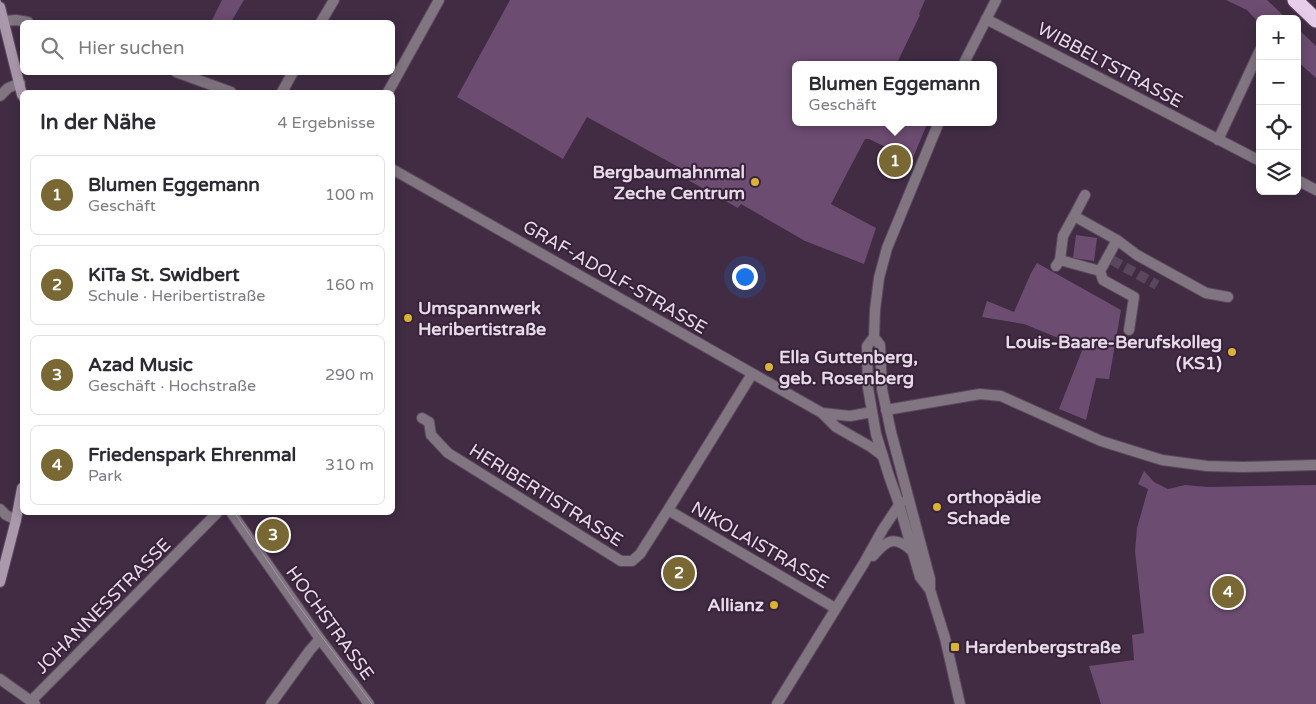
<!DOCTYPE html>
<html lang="de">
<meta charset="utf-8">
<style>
:root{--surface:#fff;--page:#f2f2f3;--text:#2b2b33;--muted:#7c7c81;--line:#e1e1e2;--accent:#796833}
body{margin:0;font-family:"Varela Round",sans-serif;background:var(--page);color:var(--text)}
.controls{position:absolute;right:15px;top:15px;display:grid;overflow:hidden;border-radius:8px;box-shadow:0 2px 12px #0003}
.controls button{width:45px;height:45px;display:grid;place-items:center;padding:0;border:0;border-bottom:1px solid var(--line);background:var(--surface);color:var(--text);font:25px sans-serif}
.you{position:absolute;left:744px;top:276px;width:18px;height:18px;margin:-12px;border:4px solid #fff;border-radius:50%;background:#1a73e8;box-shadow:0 0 0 8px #1a73e833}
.badge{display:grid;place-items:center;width:32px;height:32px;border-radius:50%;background:var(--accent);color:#fff;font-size:16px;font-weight:700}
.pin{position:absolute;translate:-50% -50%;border:2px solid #fff;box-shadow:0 1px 5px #0006}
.popup{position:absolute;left:792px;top:61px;width:205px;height:65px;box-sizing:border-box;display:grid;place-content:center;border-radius:8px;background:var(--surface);filter:drop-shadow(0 1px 4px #0005);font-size:16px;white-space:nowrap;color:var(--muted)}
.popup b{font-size:19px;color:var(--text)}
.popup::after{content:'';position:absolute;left:50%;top:100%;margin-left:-10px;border:10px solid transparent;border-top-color:var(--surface)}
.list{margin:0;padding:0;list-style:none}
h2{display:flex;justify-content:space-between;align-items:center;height:65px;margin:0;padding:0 20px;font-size:21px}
h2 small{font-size:16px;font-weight:400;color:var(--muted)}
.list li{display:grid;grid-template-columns:32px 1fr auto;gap:15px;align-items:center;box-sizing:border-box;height:80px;margin:0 10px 10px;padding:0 10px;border:1px solid var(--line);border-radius:8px}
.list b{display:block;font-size:19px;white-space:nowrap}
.list p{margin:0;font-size:16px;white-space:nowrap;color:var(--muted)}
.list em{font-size:16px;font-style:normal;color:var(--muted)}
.icon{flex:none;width:28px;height:28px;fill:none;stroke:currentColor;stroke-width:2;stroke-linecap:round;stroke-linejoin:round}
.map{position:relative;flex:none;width:1316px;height:704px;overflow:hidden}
.search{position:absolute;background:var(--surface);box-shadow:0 2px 12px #0003;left:20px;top:20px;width:375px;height:55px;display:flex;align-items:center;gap:12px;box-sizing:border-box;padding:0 18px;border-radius:8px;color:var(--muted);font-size:19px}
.panel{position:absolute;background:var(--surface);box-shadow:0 2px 12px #0003;left:20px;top:90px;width:375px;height:425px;border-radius:8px}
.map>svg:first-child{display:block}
.green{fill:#6c4c71}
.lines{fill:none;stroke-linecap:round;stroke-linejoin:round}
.pedestrian-tunnel{stroke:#5a465d;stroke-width:10;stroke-dasharray:10 5;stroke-linecap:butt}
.pedestrian-casing{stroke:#5c485e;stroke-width:12}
.minor-casing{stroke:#5c485e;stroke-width:12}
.tertiary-casing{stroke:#5c485e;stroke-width:12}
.secondary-casing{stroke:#5c485e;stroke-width:12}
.motorway-casing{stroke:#5c485e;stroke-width:17}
.pedestrian{stroke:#807581;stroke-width:10}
.minor{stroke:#807581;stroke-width:10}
.tertiary{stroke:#807581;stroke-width:10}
.secondary{stroke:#aa99ac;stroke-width:10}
.motorway{stroke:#e8cdeb;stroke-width:15}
.tram{stroke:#a595a7;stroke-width:1}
.poi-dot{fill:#d9b334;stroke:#37223a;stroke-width:2}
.labels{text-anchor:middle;stroke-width:4;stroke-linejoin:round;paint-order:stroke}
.street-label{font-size:18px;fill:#e7dae9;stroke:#37223a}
.poi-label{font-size:18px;font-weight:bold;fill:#e7dae9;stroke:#37223a;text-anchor:start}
</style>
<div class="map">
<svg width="1316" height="704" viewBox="0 0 1316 704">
<rect width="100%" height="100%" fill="#412c44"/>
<!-- green -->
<path class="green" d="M222,0H244L231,22H211Z
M510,0H925L919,14L920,15L896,65H796V122H928L912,160L869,139H865L831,204L876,228L864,264L805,241L741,204L738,208L679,175L682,169L587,117L563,159L457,97Z
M1226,0H1267L1287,19H1260V24L1247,10Z
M1297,28L1316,46V78L1297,61Z
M1076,235L1097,238L1094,261L1073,258Z
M1037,263L1121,310L1109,379L1096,378L1086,420L1059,409L1083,348L1024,324L982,317L987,301L1014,312L1031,273Z
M1144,471L1154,482L1168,489L1185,485L1208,487L1316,485V704H1101L1089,666L1134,660L1132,635L1144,633L1135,551L1137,528L1148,489L1138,484Z"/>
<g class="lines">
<!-- pedestrian-tunnel -->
<path class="pedestrian-tunnel" d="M1112,260L1157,285"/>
<defs>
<path id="pedestrian" d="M1085,195L1074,216L1117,240L1137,255L1206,293L1228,297
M1060,260L1100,271L1103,280L1134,297L1129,330
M1056,266L1060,260L1063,236L1074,216
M1100,271L1117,240"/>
<path id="minor" d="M986,19L1260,161
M5,21L16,20L28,22
M321,22L334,0
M176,72L231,92
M282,92L293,72
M388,92L439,0
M0,96L8,88L20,83
M1218,140L1260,50
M392,169L822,413L850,416L872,412
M1297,180L1316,190
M886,410L980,394L1001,396L1101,441L1162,460L1207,466L1243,467L1316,465
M822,413L836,427L871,447L883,456
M422,418L429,422L431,435L448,453L621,561H632L640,554L668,510L752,374
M0,509L6,515L16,520
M668,510L835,608
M0,679L35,704
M31,701L218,512
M271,704L310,650L320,639"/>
<path id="tertiary" d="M963,65L996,0
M874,337L880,345L882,389L891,432L930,579V590L945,638L960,704
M231,512L320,639L369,704
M873,556C886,541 894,534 912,551
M930,590L920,577L899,504L889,476L876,434L868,388L867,346L874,337L875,310L879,278L887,248L939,122
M777,704L864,563L883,529L901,502"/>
<path id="secondary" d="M0,7L22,95
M0,582L16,520L22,488"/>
<path id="motorway" d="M1295,0L1316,20"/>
</defs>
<!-- pedestrian casing -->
<use href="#pedestrian" class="pedestrian-casing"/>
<!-- minor casing -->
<use href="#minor" class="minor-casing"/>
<!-- tertiary casing -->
<use href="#tertiary" class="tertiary-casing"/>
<!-- secondary casing -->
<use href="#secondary" class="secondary-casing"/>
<!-- motorway casing -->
<use href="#motorway" class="motorway-casing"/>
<!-- pedestrian -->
<use href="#pedestrian" class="pedestrian"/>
<!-- minor -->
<use href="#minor" class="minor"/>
<!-- tertiary -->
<use href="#tertiary" class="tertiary"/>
<!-- secondary -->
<use href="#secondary" class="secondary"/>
<!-- motorway -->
<use href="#motorway" class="motorway"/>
<!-- tram -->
<path class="tram" d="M0,0L7,20
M0,14L22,109
M234,512L298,605L372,704"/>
</g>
<!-- markers -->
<g class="poi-dot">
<circle cx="755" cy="182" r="5"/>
<circle cx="408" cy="318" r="5"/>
<circle cx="1232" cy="352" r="5"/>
<circle cx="769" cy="367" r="5"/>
<circle cx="937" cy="507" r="5"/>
<circle cx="774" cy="605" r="5"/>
<rect x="950" y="642" width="10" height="10" rx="2.5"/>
</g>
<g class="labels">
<!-- street labels -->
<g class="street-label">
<text transform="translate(1110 65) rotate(28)" y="6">WIBBELTSTRASSE</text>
<text transform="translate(615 277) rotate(30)" y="6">GRAF-ADOLF-STRASSE</text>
<text transform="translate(546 495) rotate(32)" y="6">HERIBERTISTRASSE</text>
<text transform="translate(760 545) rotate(30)" y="6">NIKOLAISTRASSE</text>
<text transform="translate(103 606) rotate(-45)" y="6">JOHANNESSTRASSE</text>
<text transform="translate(330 623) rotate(54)" y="6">HOCHSTRASSE</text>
</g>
<!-- poi labels -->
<g class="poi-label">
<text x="745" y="178" text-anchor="end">Bergbaumahnmal<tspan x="745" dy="21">Zeche Centrum</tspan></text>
<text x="418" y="314">Umspannwerk<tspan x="418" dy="21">Heribertistraße</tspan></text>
<text x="1222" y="348" text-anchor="end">Louis-Baare-Berufskolleg<tspan x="1222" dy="21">(KS1)</tspan></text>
<text x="779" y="363">Ella Guttenberg,<tspan x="779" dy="21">geb. Rosenberg</tspan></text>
<text x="947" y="503">orthopädie<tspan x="947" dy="21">Schade</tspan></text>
<text x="764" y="611" text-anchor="end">Allianz</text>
<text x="965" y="653">Hardenbergstraße</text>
</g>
</g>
</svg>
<div class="controls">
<button>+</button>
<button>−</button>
<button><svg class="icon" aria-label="locate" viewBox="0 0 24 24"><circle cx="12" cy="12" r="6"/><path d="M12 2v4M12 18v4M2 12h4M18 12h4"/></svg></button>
<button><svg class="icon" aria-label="layers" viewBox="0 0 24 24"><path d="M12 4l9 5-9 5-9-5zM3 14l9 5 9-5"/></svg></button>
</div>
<div class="you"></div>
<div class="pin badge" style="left:895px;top:161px">1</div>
<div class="popup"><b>Blumen Eggemann</b>Geschäft</div>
<div class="pin badge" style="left:679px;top:573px">2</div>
<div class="pin badge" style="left:273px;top:535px">3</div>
<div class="pin badge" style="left:1228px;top:592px">4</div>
<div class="search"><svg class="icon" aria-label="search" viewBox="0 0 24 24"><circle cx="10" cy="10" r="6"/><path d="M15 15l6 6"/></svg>Hier suchen</div>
<section class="panel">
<h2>In der Nähe<small>4 Ergebnisse</small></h2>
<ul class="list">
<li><span class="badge">1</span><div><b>Blumen Eggemann</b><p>Geschäft</p></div><em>100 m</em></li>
<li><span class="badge">2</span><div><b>KiTa St. Swidbert</b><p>Schule · Heribertistraße</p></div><em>160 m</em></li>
<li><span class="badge">3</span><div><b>Azad Music</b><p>Geschäft · Hochstraße</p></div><em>290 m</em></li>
<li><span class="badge">4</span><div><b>Friedenspark Ehrenmal</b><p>Park</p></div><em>310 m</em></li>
</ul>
</section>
</div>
